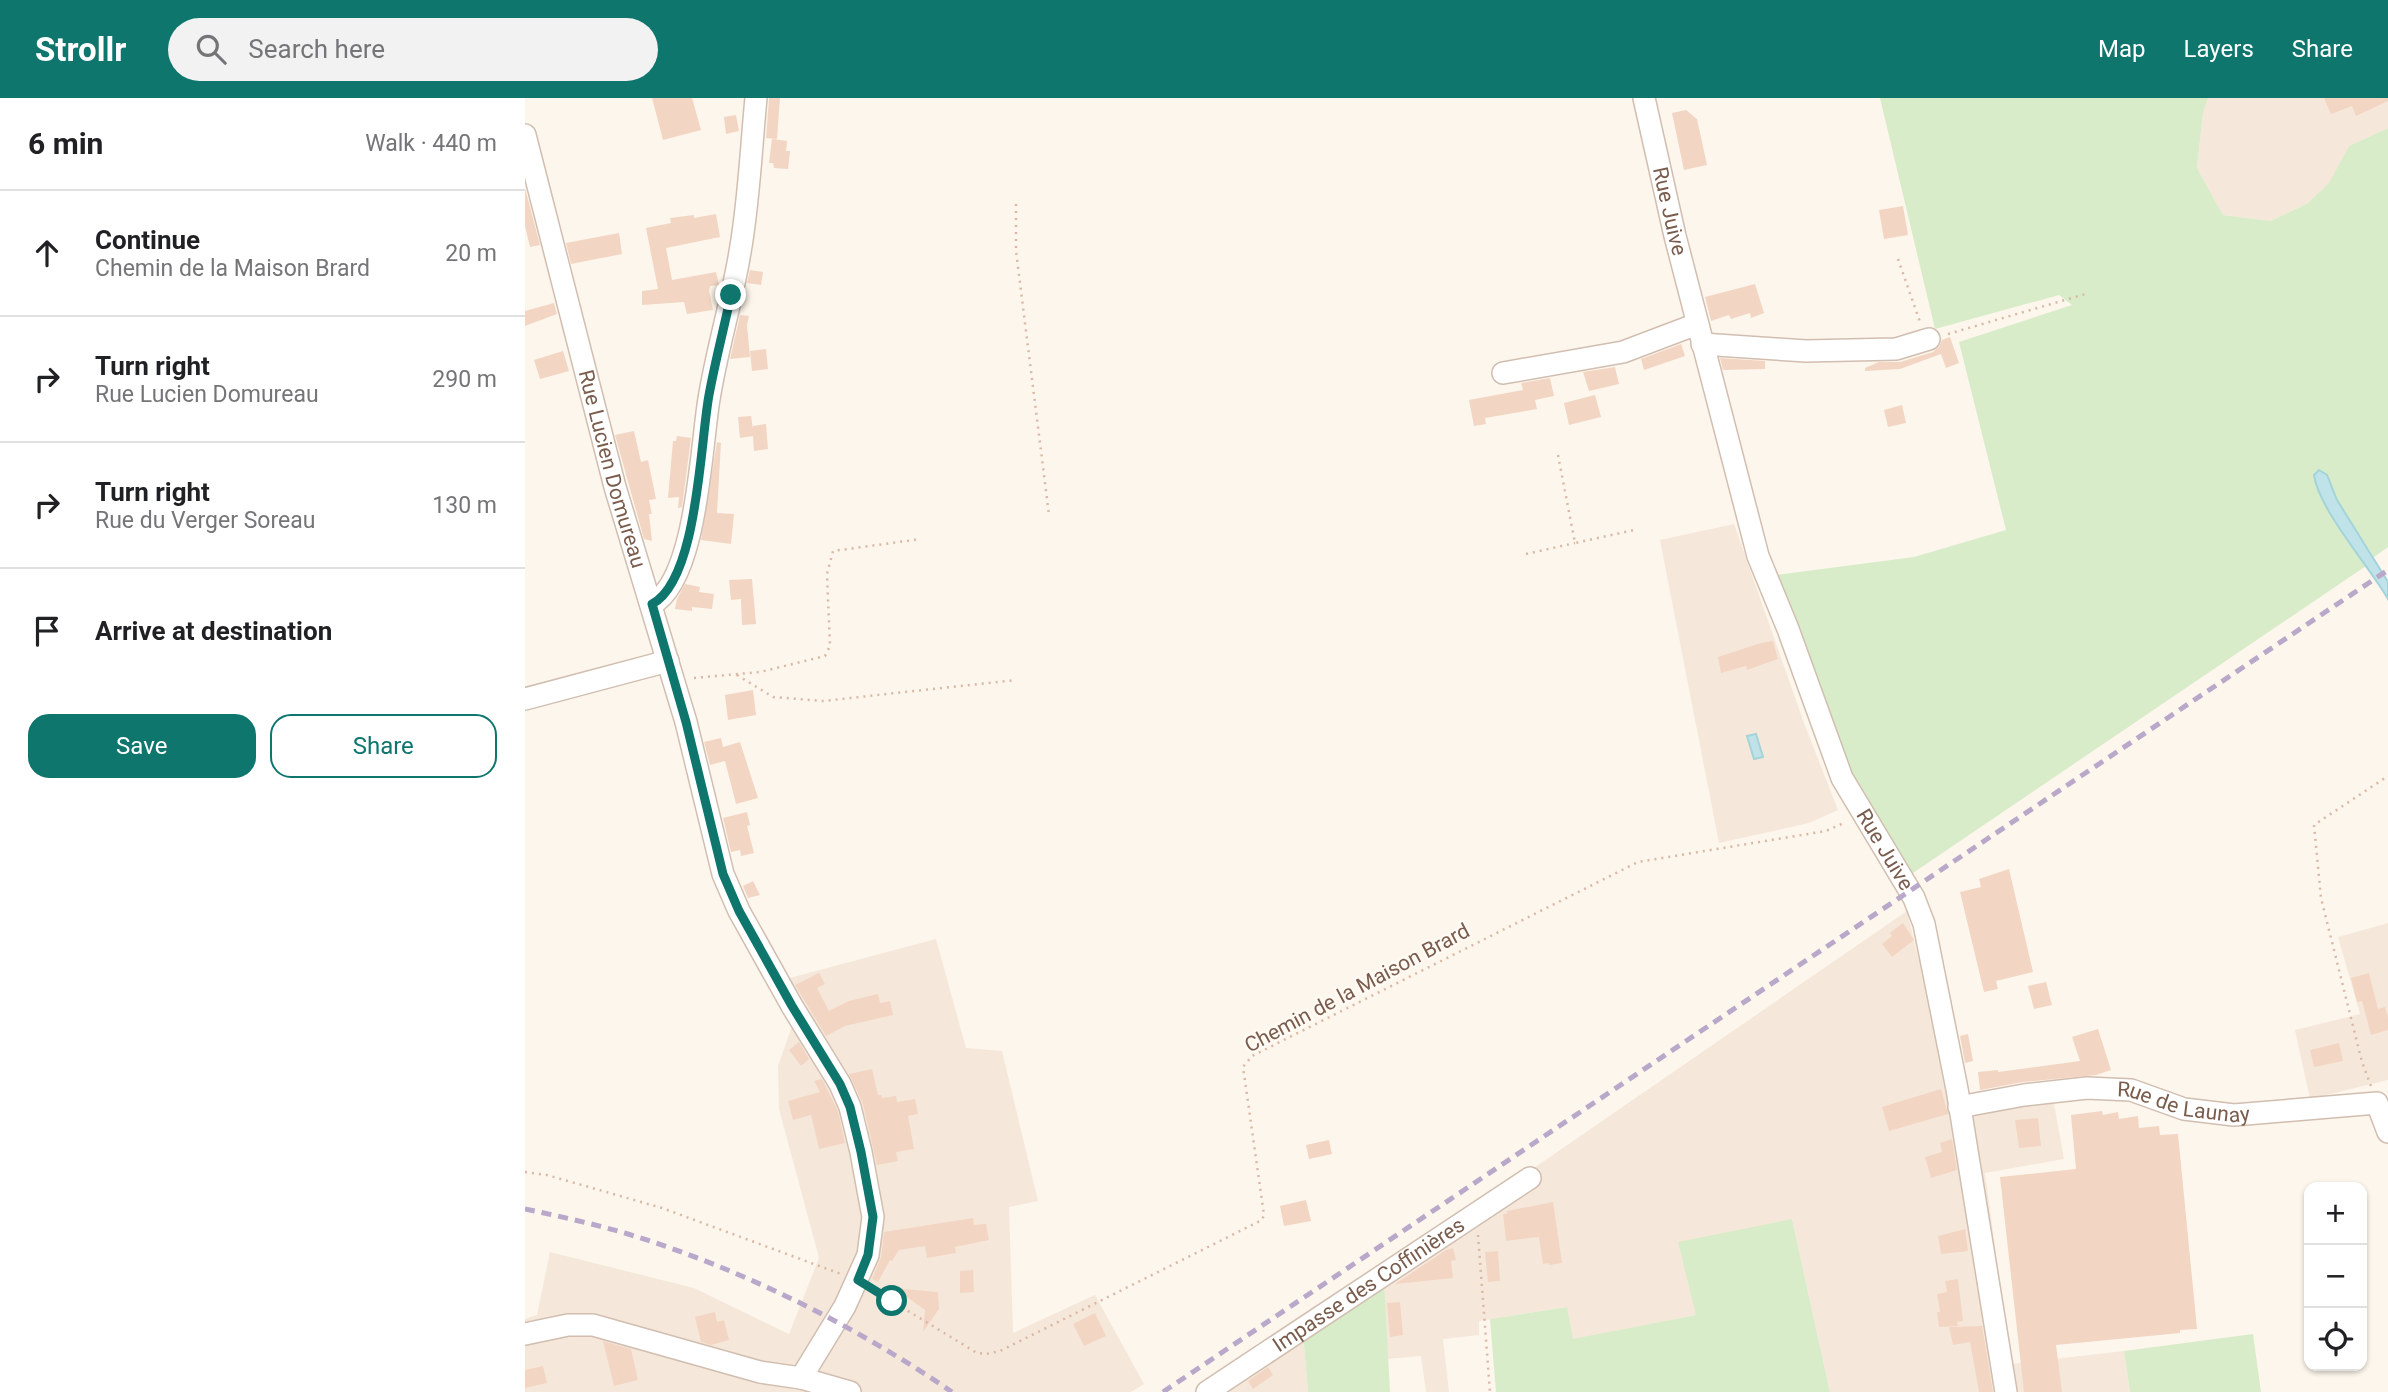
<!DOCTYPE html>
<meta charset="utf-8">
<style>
:root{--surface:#fff;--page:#f2f2f2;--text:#202124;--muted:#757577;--line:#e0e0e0;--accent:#0f766e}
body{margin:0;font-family:Roboto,sans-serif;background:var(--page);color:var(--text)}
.controls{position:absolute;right:21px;bottom:21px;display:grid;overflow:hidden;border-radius:14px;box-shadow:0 2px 5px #0004}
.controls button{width:63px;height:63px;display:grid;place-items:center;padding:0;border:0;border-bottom:2px solid var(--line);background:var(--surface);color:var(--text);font:35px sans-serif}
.stop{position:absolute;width:21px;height:21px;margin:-16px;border:5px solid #0f766e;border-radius:50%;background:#fff}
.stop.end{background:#0f766e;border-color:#fff;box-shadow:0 2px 7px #0008}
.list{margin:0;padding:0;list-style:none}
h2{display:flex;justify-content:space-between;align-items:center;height:91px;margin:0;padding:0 28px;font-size:30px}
h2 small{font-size:23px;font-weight:400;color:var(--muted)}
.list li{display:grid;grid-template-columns:46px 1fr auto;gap:21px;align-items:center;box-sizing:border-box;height:126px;padding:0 28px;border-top:2px solid var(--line)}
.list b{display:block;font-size:26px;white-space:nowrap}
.list p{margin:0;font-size:23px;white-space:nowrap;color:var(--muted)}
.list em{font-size:23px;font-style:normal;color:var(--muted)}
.actions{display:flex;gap:14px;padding:21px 28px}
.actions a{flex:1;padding:16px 0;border:2px solid var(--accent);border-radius:21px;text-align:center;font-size:24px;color:var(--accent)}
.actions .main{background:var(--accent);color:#fff}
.icon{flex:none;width:38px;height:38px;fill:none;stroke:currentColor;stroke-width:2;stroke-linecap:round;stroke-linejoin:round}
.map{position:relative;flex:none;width:1863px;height:1294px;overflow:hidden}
header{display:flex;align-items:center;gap:42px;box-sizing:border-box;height:98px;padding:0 35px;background:var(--accent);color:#fff}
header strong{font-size:33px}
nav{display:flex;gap:38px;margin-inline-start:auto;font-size:24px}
.search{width:490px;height:63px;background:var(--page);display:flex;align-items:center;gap:18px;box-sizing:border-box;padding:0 24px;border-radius:38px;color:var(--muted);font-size:26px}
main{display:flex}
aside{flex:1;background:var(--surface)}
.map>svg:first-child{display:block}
.residential{fill:#f5e8da}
.green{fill:#d8ecc9}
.water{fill:#bfe3e8;stroke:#a5d3da;stroke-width:2}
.building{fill:#f3d5c3}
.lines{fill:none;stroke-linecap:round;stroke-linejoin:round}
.minor-casing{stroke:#d1beb0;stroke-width:24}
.path{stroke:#d9b8a5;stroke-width:2.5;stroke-dasharray:2 5;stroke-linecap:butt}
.minor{stroke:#fff;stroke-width:21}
.rail{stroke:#b9a8c9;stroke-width:5;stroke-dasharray:10 7;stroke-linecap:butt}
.route{stroke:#0f766e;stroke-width:9}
.labels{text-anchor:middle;stroke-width:5;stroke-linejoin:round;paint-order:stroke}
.street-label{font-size:21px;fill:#7a5c4d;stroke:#fffaf3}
</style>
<header>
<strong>Strollr</strong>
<div class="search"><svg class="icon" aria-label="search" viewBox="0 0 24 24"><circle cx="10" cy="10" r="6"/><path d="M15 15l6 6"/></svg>Search here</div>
<nav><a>Map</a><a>Layers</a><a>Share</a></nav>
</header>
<main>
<aside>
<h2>6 min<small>Walk · 440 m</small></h2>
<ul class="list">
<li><svg class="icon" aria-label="ahead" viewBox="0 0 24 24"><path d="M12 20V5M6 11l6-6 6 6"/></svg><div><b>Continue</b><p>Chemin de la Maison Brard</p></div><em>20 m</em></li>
<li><svg class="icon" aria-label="right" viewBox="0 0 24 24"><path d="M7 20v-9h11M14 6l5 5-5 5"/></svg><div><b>Turn right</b><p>Rue Lucien Domureau</p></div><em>290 m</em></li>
<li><svg class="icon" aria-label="right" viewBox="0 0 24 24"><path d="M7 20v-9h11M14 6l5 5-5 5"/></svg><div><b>Turn right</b><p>Rue du Verger Soreau</p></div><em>130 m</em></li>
<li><svg class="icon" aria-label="arrive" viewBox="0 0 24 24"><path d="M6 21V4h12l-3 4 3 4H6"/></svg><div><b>Arrive at destination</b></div></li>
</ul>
<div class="actions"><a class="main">Save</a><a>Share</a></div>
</aside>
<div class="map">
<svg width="1863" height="1294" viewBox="0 0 1863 1294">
<rect width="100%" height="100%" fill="#fdf6ec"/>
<!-- residential -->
<path class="residential" d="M1683,0H1863V30L1824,48L1805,85L1783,105L1746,123L1698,117L1672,70L1678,15Z
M1209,426L1279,625L1313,712L1284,725L1194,745L1135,442Z
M1382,813L1430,1013L1528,1000L1539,1061L1460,1075L1486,1266L1599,1253L1605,1294H1305L1267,1121L1171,1217L1048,1242L1041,1209L954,1223V1237L918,1241L924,1294H901L896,1258L862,1261L859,1182L1006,1072Z
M1863,825V982L1785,1001L1770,932L1835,916L1813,839Z
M411,841L441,950L477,953L513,1103L484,1109L488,1235L570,1197L619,1286L606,1294H0V1221L12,1217L25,1154L169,1190L264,1236L294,1160L254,1011L253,968L267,928L246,885Z
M778,1235L783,1294H691Z"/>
<!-- green -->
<path class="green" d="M1355,0H1683L1678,15L1672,70L1698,117L1746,123L1783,105L1804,85L1824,48L1863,30V449L1849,459L1812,402L1802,377L1801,409L1841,468L1385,777L1333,690L1304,627L1251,477L1389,459L1481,432L1434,244L1547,207L1534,197L1410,231Z
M1267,1121L1305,1294H971L965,1221L1042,1209L1048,1241L1171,1217L1153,1144Z
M859,1182L865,1294H783L778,1235Z
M1728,1236L1736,1294H1605L1599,1253Z"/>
<!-- water -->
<path class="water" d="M1794,372L1802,377L1812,402L1863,484V501C1844,468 1794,412 1789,377Z
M1231,636L1238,659L1229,661L1222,638Z"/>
<!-- building -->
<path class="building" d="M127,0H167L176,32L138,42Z
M244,0H255L252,41L241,40Z
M1799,0H1863V3L1831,18L1827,8L1806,16Z
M1161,12L1172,21L1182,67L1159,72L1147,15Z
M211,17L214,33L201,36L199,19Z
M247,41L262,43L261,53H265L263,71L249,70L248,65H244Z
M0,90L15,147L5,149L0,128Z
M1378,108L1383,137L1359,141L1354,112Z
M191,116L195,139L141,150L147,182L191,174L194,187L185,188L184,193L188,212L162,216L159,204L117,207V193L133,191L121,130L146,125L145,120L169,117V120Z
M94,135L97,156L46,166L41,145Z
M225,172L238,174L236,187L222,185Z
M1230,186L1239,215L1226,220L1225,215L1206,221L1204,217L1186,223L1180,199Z
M29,205L32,216L0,228V213Z
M215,217L224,218L222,227L225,259L205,261Z
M1425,239L1434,265L1421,270L1416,256L1375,271L1340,273V270L1354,264H1375L1408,254L1414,249L1417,242Z
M1156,246L1160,258L1119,272L1116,261Z
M241,251L243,271L227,273L225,253Z
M38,253L44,273L15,281L9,262Z
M1195,260L1240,263V271L1198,272Z
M1090,269L1094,286L1064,293L1058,274Z
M1025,280L1029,298L1010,302L1012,311L960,320L961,326L949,328L944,302L998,292L996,285Z
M1070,297L1076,319L1044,327L1039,305Z
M1377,307L1381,325L1363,329L1359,312Z
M226,318L228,331V328L241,326L243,351L229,353L228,338L215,340L213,319Z
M109,333L116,364L123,362L131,401L124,402L127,416H124L127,443L119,441L90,337Z
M152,338L166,340L157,409L153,410L154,399L143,400L148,343H151Z
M192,344L196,345L192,415L209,416L206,446L176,442Z
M227,481L231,526L217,527L216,501L206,502L204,482Z
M160,486L175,489L174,494L189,496L187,511L167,509V513L150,511L152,501Z
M1248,543L1253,561L1222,572L1221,568L1196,575L1193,559L1236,545Z
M228,592L231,617L203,622L200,597Z
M196,640L198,649L215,644L233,700L211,706L200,663L185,667L179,644Z
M222,714L225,727L222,728L229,755L216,758L215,752L206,754L198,720Z
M1484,771L1508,874L1471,883L1473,891L1459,894L1435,794L1456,789L1454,781Z
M228,783L235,797L223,800L218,788Z
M1378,825L1389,842L1367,859L1357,846L1367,838L1365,835Z
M294,875L300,886L292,890L304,913L324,903L353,896L355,905L365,903L368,917L320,928L301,938L270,887Z
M1844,875L1853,911L1860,909L1863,919V932L1846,937L1837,903L1832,904L1826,880Z
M1521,884L1527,907L1509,911L1503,888Z
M1573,931L1586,972L1571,977L1498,984L1455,992L1453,974L1473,972V974L1555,963L1547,939Z
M1443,936L1448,963L1440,965L1435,938Z
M274,944L284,961L276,968L264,952Z
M1814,945L1818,963L1789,969L1785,952Z
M347,971L353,997H356L357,1000L371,998L372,1004L390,1001L393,1016L383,1018L389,1051L371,1054L373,1063L352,1067L338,1006L324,976Z
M297,981L313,1013L320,1045L294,1051L286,1017L268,1022L263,1003L295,994L289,983Z
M1416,991L1423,1016L1364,1033L1357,1009Z
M1577,1013L1578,1017L1593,1014L1594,1021L1613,1018L1614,1030L1634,1028L1635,1037L1653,1036L1672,1231L1655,1232V1235L1531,1247L1537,1294H1499L1475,1079L1551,1071L1546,1017Z
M1513,1020L1516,1048L1494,1050L1490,1022Z
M1427,1041L1432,1072L1406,1080L1400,1059L1417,1054L1415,1045Z
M804,1042L807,1056L784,1061L781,1047Z
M781,1102L786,1123L759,1128L755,1108Z
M1028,1104L1037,1165L1024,1167V1165L1018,1166L1014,1139L981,1143L978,1116H982V1113Z
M448,1120L449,1127L461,1126L464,1142L430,1149L431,1155L402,1160L400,1148L374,1152L367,1163L365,1162L353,1184L347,1181L356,1159L359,1134Z
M1440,1131L1443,1153L1416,1156L1413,1138Z
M928,1150L931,1162L926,1163L928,1180L870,1186L921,1152Z
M973,1153L975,1183L963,1184L960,1154Z
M448,1172L449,1194L435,1195V1173Z
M1433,1181L1438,1223L1432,1224L1433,1228L1414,1229L1412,1214H1415L1412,1196L1422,1194L1420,1183Z
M369,1190L413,1194L414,1211L398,1234L400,1212Z
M875,1204L878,1237L865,1239L862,1205Z
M190,1214L192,1224L199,1222L204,1242L186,1247L176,1244L170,1219Z
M570,1215L581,1238L559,1248L548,1226Z
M1457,1228L1468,1294H1454L1445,1244L1428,1247L1424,1229Z
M78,1243L106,1251L113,1282L89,1288Z
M18,1268L22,1285L0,1290V1272Z
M743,1269L748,1277L728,1291L723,1283Z"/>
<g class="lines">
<defs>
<g id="minor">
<path id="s1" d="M1119,0L1150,138L1233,458L1263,531L1317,680L1389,800L1399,826L1432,991L1481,1294"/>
<path id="s2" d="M0,37L90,389L161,624L198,776L214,813L267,908L315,986L325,1009L336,1054L348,1119L343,1157L320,1208L276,1280"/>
<path d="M1177,246L1281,253L1371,251L1404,241"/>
<path d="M978,275L1098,254L1172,226"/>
<path d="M127,506C172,482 176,348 184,301C192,251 207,203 215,154C224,104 226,51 231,0"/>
<path d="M0,601L143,563"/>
<path id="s3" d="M1434,1009L1499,997L1562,990L1606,992L1659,1011L1709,1017L1852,1005L1863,1034"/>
<path d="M0,1236L43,1227H68L235,1274L276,1280L325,1294"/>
<path id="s4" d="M682,1294L1005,1080"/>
</g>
</defs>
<!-- minor casing -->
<use href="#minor" class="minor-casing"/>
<!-- path -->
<path class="path" d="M491,106V153L524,417
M1373,161L1395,224
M1423,236L1564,195
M1033,357L1050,445L1109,432
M1001,456L1050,445
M212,577L248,599L298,603L491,582
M169,580L235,574L300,558L305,548L302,476L308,453L396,441
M1846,988L1837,964L1796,800L1789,727L1863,678
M0,1074L22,1077L137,1110L316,1176
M953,1137L965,1294
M347,1191L452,1255L461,1256L475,1253L737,1122L739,1117L718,969L727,958L1113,764L1301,733L1321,724"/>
<!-- minor -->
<use href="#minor" class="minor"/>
<!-- rail -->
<path class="rail" d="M0,1111C34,1118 69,1126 103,1136C217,1171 329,1227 427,1294
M638,1294L1863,472"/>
</g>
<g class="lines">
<!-- route -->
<path class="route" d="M206,197C199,230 190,264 184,297C175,345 173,482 127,506L161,624L198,776L214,813L267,908L315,986L325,1009L336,1054L348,1119L343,1157L333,1182L367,1203"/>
</g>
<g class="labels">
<!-- street labels -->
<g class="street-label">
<text dy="7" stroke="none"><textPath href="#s1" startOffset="116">Rue Juive</textPath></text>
<text dy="7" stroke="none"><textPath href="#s2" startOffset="345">Rue Lucien Domureau</textPath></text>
<text dy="7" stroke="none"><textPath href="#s1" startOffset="793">Rue Juive</textPath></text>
<text transform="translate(832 890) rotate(-28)" y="7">Chemin de la Maison Brard</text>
<text dy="7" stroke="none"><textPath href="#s3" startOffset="228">Rue de Launay</textPath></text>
<text dy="7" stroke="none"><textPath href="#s4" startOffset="194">Impasse des Coffinières</textPath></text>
</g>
</g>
</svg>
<div class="controls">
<button>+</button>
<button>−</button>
<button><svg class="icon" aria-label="locate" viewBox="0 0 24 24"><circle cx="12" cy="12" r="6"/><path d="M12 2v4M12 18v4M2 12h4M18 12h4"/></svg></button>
</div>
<div class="stop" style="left:367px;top:1203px"></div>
<div class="stop end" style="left:206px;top:197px"></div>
</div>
</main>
